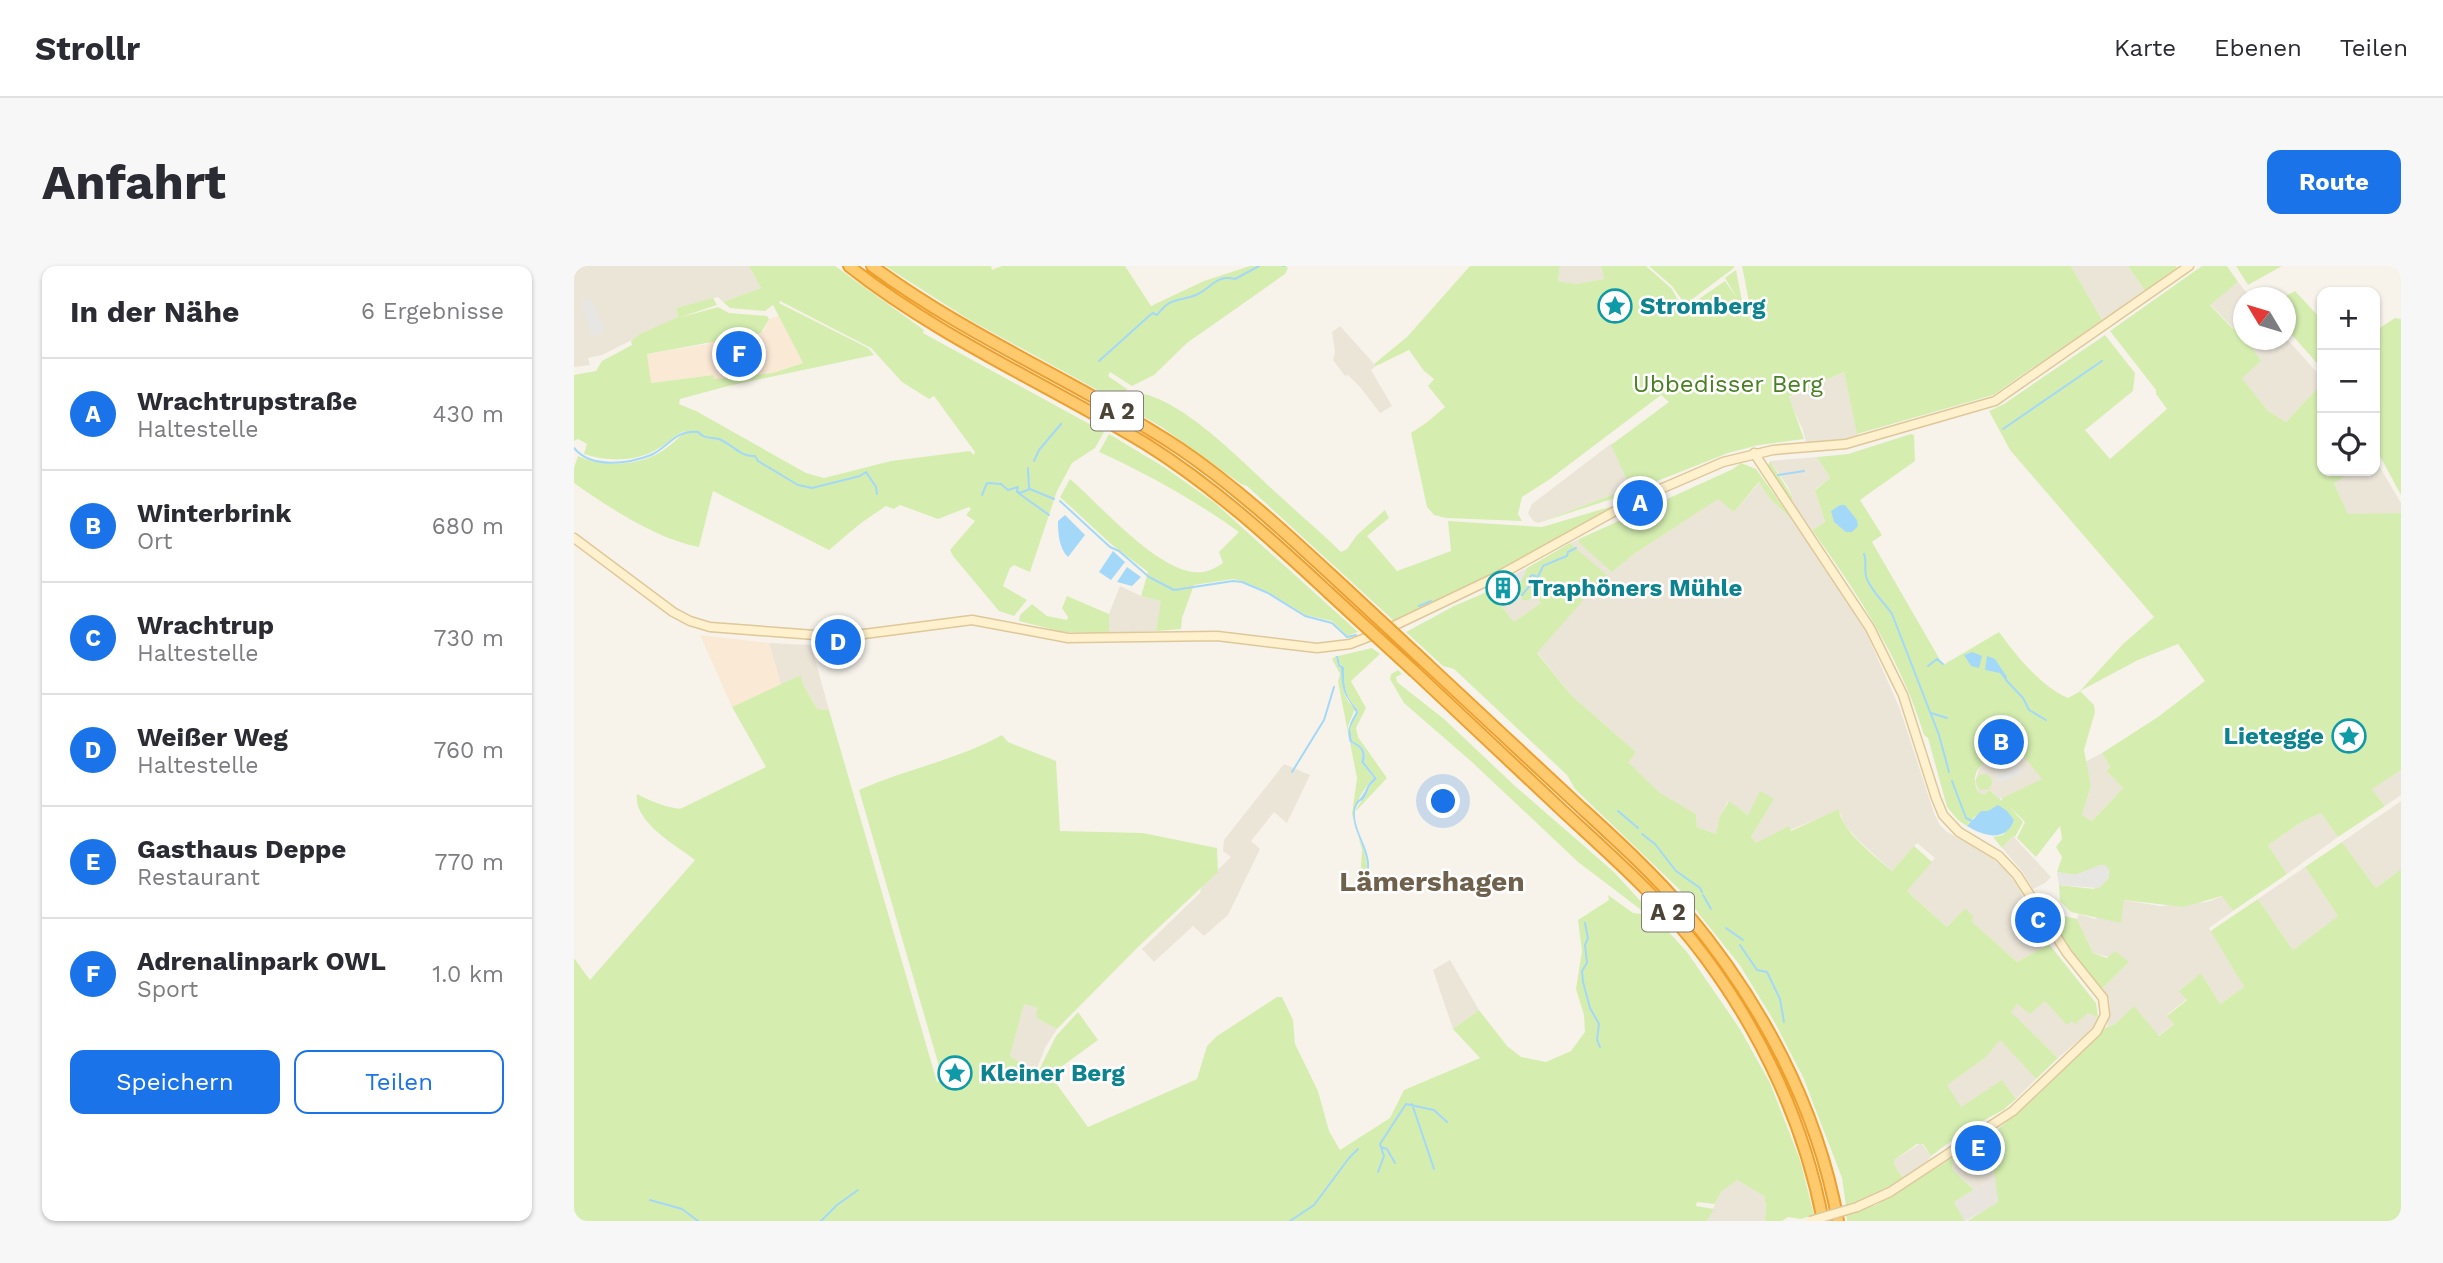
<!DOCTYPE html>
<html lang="de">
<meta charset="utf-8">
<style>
:root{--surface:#fff;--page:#f7f7f7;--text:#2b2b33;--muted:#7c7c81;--line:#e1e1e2;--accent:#1a73e8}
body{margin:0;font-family:"Work Sans",sans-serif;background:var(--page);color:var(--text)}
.controls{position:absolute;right:21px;top:21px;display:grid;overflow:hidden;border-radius:14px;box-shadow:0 2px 5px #0004}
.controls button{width:63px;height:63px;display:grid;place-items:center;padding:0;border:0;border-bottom:2px solid var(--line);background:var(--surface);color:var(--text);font:35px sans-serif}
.compass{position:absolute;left:1659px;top:21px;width:63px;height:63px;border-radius:50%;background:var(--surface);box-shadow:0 2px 5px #0004;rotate:308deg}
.you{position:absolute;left:870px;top:536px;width:24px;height:24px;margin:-18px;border:5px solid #fff;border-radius:50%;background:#1a73e8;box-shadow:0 0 0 10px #1a73e833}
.badge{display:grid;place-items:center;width:46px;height:46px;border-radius:50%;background:var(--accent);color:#fff;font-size:23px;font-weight:700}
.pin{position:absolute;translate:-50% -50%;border:4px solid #fff;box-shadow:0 2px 7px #0006}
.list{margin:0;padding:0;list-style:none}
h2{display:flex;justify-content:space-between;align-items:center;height:91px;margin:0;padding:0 28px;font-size:30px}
h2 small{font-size:23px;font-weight:400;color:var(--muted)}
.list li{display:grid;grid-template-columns:46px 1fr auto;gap:21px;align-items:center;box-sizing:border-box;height:112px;padding:0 28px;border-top:2px solid var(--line)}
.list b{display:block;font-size:26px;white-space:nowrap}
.list p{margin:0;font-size:23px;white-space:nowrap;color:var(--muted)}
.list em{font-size:23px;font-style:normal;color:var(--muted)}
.actions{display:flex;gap:14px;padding:21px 28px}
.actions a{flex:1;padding:16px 0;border:2px solid var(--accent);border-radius:14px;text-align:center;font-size:24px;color:var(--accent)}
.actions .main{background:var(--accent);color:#fff}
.icon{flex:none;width:38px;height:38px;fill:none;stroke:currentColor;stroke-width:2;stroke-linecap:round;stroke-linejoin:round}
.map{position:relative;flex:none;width:1827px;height:955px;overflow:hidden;border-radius:14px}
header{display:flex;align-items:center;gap:42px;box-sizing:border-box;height:98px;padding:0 35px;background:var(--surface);border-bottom:2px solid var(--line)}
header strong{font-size:33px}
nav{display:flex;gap:38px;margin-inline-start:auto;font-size:24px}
.intro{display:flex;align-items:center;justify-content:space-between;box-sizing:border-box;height:168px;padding:0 42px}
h1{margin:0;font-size:49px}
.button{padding:18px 32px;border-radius:14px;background:var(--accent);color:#fff;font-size:24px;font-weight:700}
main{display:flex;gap:42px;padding:0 42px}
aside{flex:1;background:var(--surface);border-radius:14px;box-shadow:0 2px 5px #0004}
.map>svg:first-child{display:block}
.residential{fill:#ebe5d8}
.commercial{fill:#fae9d5}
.industrial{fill:#eae4df}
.green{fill:#d5eeb0;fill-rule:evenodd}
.parking{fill:#e8e6e2}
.water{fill:#a3d8f8}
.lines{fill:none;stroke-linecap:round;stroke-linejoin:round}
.stream{stroke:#a3d8f8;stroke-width:2}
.secondary-casing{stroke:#dec899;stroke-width:11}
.highway-casing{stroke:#eea02e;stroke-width:14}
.secondary{stroke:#fff1cd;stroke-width:8}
.highway{stroke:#ffc96e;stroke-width:10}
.secondary-bridge-casing{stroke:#dec899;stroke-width:11;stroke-linecap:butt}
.highway-bridge-casing{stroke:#eea02e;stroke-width:14;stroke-linecap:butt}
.secondary-bridge{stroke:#fff1cd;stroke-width:8}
.highway-bridge{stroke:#ffc96e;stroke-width:10}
.labels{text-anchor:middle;stroke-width:5;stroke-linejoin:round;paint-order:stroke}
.shield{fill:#fff;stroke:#827b73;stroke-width:2}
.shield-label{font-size:23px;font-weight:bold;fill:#4c4337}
.culture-label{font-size:24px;font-weight:bold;fill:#0d838f;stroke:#fff;text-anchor:start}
.park-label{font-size:24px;fill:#498022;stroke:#fff}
.quarter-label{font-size:28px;font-weight:bold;fill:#70614d;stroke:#fff}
</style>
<header>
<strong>Strollr</strong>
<nav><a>Karte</a><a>Ebenen</a><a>Teilen</a></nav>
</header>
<div class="intro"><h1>Anfahrt</h1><a class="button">Route</a></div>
<main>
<aside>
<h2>In der Nähe<small>6 Ergebnisse</small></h2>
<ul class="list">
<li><span class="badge">A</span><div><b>Wrachtrupstraße</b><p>Haltestelle</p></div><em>430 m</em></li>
<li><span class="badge">B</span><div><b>Winterbrink</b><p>Ort</p></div><em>680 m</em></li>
<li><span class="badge">C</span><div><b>Wrachtrup</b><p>Haltestelle</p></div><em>730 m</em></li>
<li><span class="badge">D</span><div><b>Weißer Weg</b><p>Haltestelle</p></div><em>760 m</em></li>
<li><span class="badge">E</span><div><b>Gasthaus Deppe</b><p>Restaurant</p></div><em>770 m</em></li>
<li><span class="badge">F</span><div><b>Adrenalinpark OWL</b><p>Sport</p></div><em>1.0 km</em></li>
</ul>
<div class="actions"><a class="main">Speichern</a><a>Teilen</a></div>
</aside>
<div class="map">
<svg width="1827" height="955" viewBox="0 0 1827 955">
<rect width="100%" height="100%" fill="#f7f3eb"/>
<!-- residential -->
<path class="residential" d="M0,0H175L187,22L149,36L144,31L102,42L104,51L28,89L14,92L16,99L0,101Z
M986,0H1027L1030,13L1002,18L984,15Z
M1497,0H1554L1571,25L1528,54Z
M1664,16L1676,31L1670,32L1669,54L1660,63L1636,38Z
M766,60L802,100L797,104L818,140L806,147L786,121L774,109L771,110L759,94L761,86L758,66Z
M1712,72L1748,112V117L1712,156L1694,145L1667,111L1687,95L1675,79Z
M1270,106L1284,171L1252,177H1232L1229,164L1214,132Z
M1038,177L1049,198L1058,225L1043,227L964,257L959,255L954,247L958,238Z
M1243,191L1256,212L1241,223L1251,256L1238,264L1217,234L1219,232L1214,221L1196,195Z
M1801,193L1827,237V247L1774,249L1760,217L1781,205H1801Z
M1186,216L1196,233L1217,252L1291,364L1326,443L1360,547L1366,559L1373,566L1412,587L1431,603L1446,623L1452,639L1475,678L1443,696L1396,655L1391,642L1373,661L1332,624L1361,592L1343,577L1318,605L1284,574L1270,558L1265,544L1182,578L1177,571L1199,534L1181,538L1174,549L1154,535L1145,552L1142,568L1123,561L1122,548L1086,528L1053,495L1062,486L998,430L963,386L1026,314L1034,311L996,277L1005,273V276L1038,306L1060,288L1144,232L1160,246Z
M953,302L944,326L947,332L958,333L962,330L967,337L940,357L915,325L921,318Z
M546,320L567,330L588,335L582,365L535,367V348Z
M195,377L237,379L255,444L243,443L229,418L227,409L207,419Z
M1442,479L1469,513L1426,533L1417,524L1411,528L1405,527L1401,516L1406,500L1414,491Z
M1528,487L1536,501L1532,505L1549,522L1518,555L1508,549L1517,520L1511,496Z
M710,498L736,509L713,557L700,546L677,575L686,583L654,649L630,670L619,660L580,696L568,683L626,627L628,619L657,591L649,585L650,574Z
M1827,504V529L1811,540L1797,522Z
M1827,535V603L1802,622L1768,576Z
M1747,547L1764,571L1713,608L1694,579L1726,557Z
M1439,570L1477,611L1471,617L1459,623L1448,605L1428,582Z
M1731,601L1764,650L1719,684L1684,633Z
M1649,630L1659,645L1635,662L1670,721L1646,738L1627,707L1606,724L1613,733L1593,749L1601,757L1584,770L1541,758L1533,761L1536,743L1535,733L1528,723L1555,696L1519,687L1503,653L1505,648L1521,653L1549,634L1586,640L1633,636Z
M876,694L905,744L879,763L859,704Z
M1471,735L1498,755L1514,747L1524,751L1522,759L1511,769L1484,792L1436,746L1444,737Z
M450,737L464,742V753L483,763L472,780L461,807L436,790Z
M1426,773L1462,813L1442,833L1428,815L1387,842L1372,819L1411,792Z
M1425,862L1418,879L1422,911L1400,924L1378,903L1380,891Z
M1347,877L1357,890L1350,900L1329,912L1321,900L1320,894Z
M1163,914L1190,930L1192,941L1191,955H1133L1147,926Z"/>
<!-- commercial -->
<path class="commercial" d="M205,50L229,97L199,107L140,114L138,109L76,117L72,88L134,78V76L190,65L195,53Z
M126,369L195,377L207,419L158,441Z"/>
<!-- industrial -->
<path class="industrial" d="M1422,911L1424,937L1391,955L1380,936Z"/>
<!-- green -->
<path class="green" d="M175,0H261L350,64L349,67L530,166L521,182L498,197L483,225L456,306L440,299L436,302L429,320L453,334L440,350L425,345L379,290L376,284L401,255L392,249L397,243L395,241L364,253L326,239L320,243L312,240L287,257L255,284L139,225L125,281C82,273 36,242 0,217V202L4,190C29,201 67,201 91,183C98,178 105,171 112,165C103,167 94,177 85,182C64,196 33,196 10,188L13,178L4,173L0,175V109L22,105L28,95L58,79L57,75L66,68L104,51L102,42L139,32L143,39L104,52L144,41L155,47L193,50L195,53L187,67L73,88L77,117L139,109L140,113L199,107L229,97L199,39L191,45L156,42L149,36L187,22ZM206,35L297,82L328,116L355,133L360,130L401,186L400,189L396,185L317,195L250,212L232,207L122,145L105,138L106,133L154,120L300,89L294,82L205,37Z
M311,0H417L418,4L428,0H551L577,40L630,15L676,0H712L714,2L711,8L613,77L580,109L558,120L536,106L534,110L553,123L547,137L394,53Z
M896,0H986L984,15L1002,18L1030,13L1027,0H1072L1098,23L1108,42L1106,46L1151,15L1163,32L1151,12L1162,4L1168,35L1167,44L1175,36L1168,0H1497L1528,54L1419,129L1283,168L1270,106L1215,131L1230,173L1185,179L1154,187L1058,225L1059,231L1038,233L964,257L1043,227L1058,225L1037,179L1095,136L1087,129L976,213L948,231L944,248L948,255L872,252L860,249L853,241L837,167L852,157L871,141L854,120L860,113L850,105L835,84L802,100L800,98L833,71Z
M1075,0H1160V2L1113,37L1108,34L1098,20Z
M1554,0H1602L1603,2L1571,25Z
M1628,0H1653L1664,16L1636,39L1659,63L1669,54L1670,74H1704L1676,79L1687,95L1668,112L1694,145L1712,156L1748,117V205H1781L1760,217L1774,248L1827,247V504L1798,523L1811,540L1764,571L1747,547L1726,557L1694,579L1713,608L1659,645L1648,630L1610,641L1550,634L1547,657L1497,646L1486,635L1485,619L1520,623L1531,599L1501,609L1483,606L1488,591L1482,581L1488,573L1486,560L1462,591L1443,572L1451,556L1435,540L1449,556L1441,571L1439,570L1428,582L1419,571L1429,569L1440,554L1413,545L1400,551L1393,560L1384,554L1373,541L1354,472L1350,469C1327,393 1284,328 1238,264L1251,256L1241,224L1256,212L1243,191L1274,188L1337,168L1340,169L1341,195L1286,234L1308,269L1298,276L1369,399L1425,366C1442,389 1466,420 1494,432L1505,426L1549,378L1580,351L1436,184L1415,145L1430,138L1531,69L1561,107L1559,125L1511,164L1536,193L1593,143L1582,128V124L1536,65ZM1604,378L1631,415L1584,451L1528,487L1536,501L1532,505L1549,522L1518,555L1508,549L1517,520L1510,484L1521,446L1520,439L1506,425L1564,394ZM1441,479L1468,513L1428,532V535L1416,524L1411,528L1405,527C1389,501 1423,487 1441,479Z
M1662,0H1708L1674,19Z
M1721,25L1748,54V103L1712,62L1710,31Z
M1821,52L1827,53V229L1801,181V65Z
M559,126C608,130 671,199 707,231C727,250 748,267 767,286L773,283L783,269L811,244L815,252L793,270L823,305L877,285L874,255L968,261L1039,240L917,310L820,355L673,220L667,218L589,162L550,139Z
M535,168L590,201L641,237L784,366L773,370L758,355L731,349L694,326L668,315L659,313L620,319L608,352L607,363L582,365L587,335L567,330L574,306L537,278L486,231L496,213C526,238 588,312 629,306C636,305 643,301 649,297L645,286L665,266C622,235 574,208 525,186Z
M1196,195L1219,232L1217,234L1194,200Z
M1167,197L1182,203L1217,252L1196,233L1185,216L1160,246L1144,233L1060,288L1038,306L1005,277V273L1159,203Z
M996,277L1034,310L1029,317L1026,315L963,387L998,430L1062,486L1054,496L1086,527L1122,548L1123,561L1142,568L1145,552L1155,535L1174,549L1186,525L1200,533L1177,571L1182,577L1215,560L1217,565L1265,543C1266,564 1302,591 1318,605L1340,580L1358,596L1333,625L1373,661L1391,642L1400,651L1397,655L1443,696L1475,678L1522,737L1524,751L1514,747L1501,758L1498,755L1493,759L1471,735L1456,748L1443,738L1437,746L1484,792L1462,813L1426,774L1411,792L1373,819L1387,841L1428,814L1442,833L1429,844L1392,864L1357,890L1349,878H1343L1320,894L1321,900L1329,912L1293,933L1272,940L1268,912L1229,811L1200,755L1165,698L1105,623L1001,523L993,509L880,403L869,400L832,366L880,340L915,325L940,356L967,337L962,330L954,334H949L943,325L953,302Z
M493,330L535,348V367L489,366L445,355L446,349L458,338L473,350L493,354L494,351L488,342Z
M798,382L806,388L777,415L792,442L782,462L784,471L813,512L782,545C784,537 787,537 791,531C797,522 792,522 803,513L790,496C793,484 788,480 778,475L776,462L784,447L783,443C770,430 770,418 770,401L766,399L764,390Z
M762,390L764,400L768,402C767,417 769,433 781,443L774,460L776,476C786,481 791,485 787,496L800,512C790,522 778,541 780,556C782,573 804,601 786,614L788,584L778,548L783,512L764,416L766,408L758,393Z
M824,404L828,408L822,411L823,416L870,453L941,520L1040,606L1113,686L1166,763L1196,817L1226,894L1240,949L1227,953L1214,951L1208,955H1191L1192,941L1190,930L1163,914L1147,926L1141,938L1123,936L1122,940L1140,943L1133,955H0V692L16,714L121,594C102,579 59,556 63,528C78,536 97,544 114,543H106L192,501L158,441L227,409L229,418L243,443L255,444L363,816L369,814L285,524C332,503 383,494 428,469L434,476L482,495L486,565L569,567L643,582L644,606L565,680L483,763L464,753L462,747L464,742L450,738L436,790L463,808L482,770L504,746L524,774L476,809L514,861L623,813L633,780L643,770L703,731H708L719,754L721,778L744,825L755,865L766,884L816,852L830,824L906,792L879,763L905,744L933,780L947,791L972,796L997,785L1011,766L1010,749L1002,723L1008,685L1004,654L1035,634L1034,629L1059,647L1068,648L1066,643L1004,596L899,497L830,437L816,413L817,408Z
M1402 516a8 8 0 1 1 16 0a8 8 0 1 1-16 0Z
M1768,576L1802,622L1827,603V955H1393L1424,936L1417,879L1425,862L1467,826L1531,762L1541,758L1560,740L1585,770L1600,758L1593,750L1613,734L1605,725L1627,707L1646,738L1670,721L1637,666L1638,664L1684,633L1719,684L1764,650L1731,601Z
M1474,646L1503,653L1519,687L1533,692L1541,685L1555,696L1528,723L1495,682Z
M1380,891L1378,903L1400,924L1380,936L1391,955H1273L1272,948L1302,939Z"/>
<!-- parking -->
<path class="parking" d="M17,32L31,65L18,71L7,36Z
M948,305H952L943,322L946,334L938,336L934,312Z
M1446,499L1449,508L1426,517L1422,509Z
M1526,599H1531L1535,603V612L1525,622L1485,619L1483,606L1501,609Z"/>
<!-- water -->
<path class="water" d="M1266,239H1271L1283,254L1284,260L1278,266H1272L1260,256L1257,245Z
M491,249L511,269L494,291C485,282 484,268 484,255Z
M539,285L551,296L537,314L525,306Z
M553,301L567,311L558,320L543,316Z
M1398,386L1408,390L1405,402L1397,400L1390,389Z
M762,390H764L766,399L770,401C770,418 770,430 783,443L784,447L776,462L778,475C788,480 793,484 790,496L803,513C792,522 797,521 791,531C788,536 786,534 783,539C772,562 808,591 790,615L788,614C806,594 771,562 781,539C784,532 784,536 788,530C794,522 791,521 800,512L787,496C791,485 786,481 776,476C772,464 776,457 782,446C770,426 768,428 767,402L764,400Z
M1413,390L1421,393L1433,411L1432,415L1426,407L1411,404Z
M1424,539L1433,545L1440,554C1432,577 1409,570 1393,560L1407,545H1414Z"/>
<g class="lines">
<!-- stream -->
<path class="stream" d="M709,0H710
M525,95L575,50L579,47L583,49C598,30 604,36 622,29C637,22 643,8 661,13L685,0
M1429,163L1528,95
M0,182C17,203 54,198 77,189C96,180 100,164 124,166C130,173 137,171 145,173C158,178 166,191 181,190L184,195L224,219L238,222L286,210L292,206L302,221L303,228
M460,195L465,184L487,158
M454,202L455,222
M1204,209L1230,205
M443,226L475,249
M408,229L413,217L427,218L434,224L444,221L443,225L446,227L456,223L480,233
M486,235L536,281L545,285L575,311L600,324L659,315L668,316L694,327L731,350L758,357L773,371L782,369
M1290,288C1293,295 1290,303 1292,310C1295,323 1311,337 1318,348L1365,469L1375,506
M948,329L957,318L956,311L958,309L964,311L969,300C976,297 985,293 993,290L994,286L1002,282
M845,340L857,335
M1354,400L1363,393L1369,398
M1432,414L1449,432L1455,444L1472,454
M1357,447L1373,452
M718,506L750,454L760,421
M1378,515L1392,552L1398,555
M1044,545L1064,562
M1068,568L1081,578L1102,605L1126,622L1128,626
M1129,629L1137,643
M1011,657L1014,672L1011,679L1013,697L1008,705L1009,716L1016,742L1025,758L1023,774L1026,781
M1152,662L1169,674
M1166,679L1183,704L1193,706L1206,733L1210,756
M838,838L860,903
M807,881L813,883L821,897
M804,906L810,890L806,878L832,838L860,844L873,856
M76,934L108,943L124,955
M247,955L263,939L284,924
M716,955L740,939L775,892L784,883"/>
<defs>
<path id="secondary" d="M1180,187L1296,362L1329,429L1362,532L1369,549L1385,566L1425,590L1443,609L1493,687L1529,732L1531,749L1523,765L1439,845L1316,926L1283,941
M0,272L99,346L116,355L136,361L267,371L398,354L494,372L643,370L743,382L776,378L807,366L924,310L1061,234L1149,196L1199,184L1272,178L1421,135L1615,0"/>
<path id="highway" d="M275,0C366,72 473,118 572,178C639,220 696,272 754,326
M298,0C394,71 506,117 605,182C664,222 716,271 768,319
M854,399C903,445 953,491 1002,537C1039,571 1078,606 1111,645C1186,734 1243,840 1264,955
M840,405C890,452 941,500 991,547C1040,592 1091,637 1131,691C1189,769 1231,860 1249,955"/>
</defs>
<!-- secondary casing -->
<use href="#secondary" class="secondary-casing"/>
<!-- highway casing -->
<use href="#highway" class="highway-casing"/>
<!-- secondary -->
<use href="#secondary" class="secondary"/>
<!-- highway -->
<use href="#highway" class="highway"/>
<defs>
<path id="secondary-bridge" d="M1236,955L1283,941"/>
<path id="highway-bridge" d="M768,319L854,399
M754,326L840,405"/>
</defs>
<!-- secondary-bridge casing -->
<use href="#secondary-bridge" class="secondary-bridge-casing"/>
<!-- highway-bridge casing -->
<use href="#highway-bridge" class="highway-bridge-casing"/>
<!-- secondary-bridge -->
<use href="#secondary-bridge" class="secondary-bridge"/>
<!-- highway-bridge -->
<use href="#highway-bridge" class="highway-bridge"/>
</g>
<!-- icons -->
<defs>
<symbol id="sight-ring" viewBox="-11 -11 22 22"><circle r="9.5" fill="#fff" stroke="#0f9aa8" stroke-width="1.5"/><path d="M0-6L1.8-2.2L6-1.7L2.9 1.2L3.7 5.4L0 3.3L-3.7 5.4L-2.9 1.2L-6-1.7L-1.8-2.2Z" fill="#0f9aa8"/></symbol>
<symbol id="building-ring" viewBox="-11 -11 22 22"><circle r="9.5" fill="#fff" stroke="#0f9aa8" stroke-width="1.5"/><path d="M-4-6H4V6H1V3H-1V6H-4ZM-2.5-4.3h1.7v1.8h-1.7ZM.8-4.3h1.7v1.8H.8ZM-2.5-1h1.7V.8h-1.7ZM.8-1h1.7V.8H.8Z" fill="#0f9aa8"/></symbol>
</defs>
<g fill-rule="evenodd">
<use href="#sight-ring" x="1022" y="21" width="38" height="38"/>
<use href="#building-ring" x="910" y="303" width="38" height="38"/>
<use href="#sight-ring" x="1756" y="451" width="38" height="38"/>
<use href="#sight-ring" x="362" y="788" width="38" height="38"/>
</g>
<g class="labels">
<!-- shield labels -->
<g class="shield">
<rect x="517" y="125.5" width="52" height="39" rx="5"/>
<rect x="1068" y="626.5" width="52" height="39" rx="5"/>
</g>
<g class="shield-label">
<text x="543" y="153">A 2</text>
<text x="1094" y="654">A 2</text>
</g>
<!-- culture labels -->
<g class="culture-label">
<text x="1066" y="48">Stromberg</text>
<text x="954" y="330">Traphöners Mühle</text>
<text x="1750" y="478" text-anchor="end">Lietegge</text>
<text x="406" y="815">Kleiner Berg</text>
</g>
<!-- park labels -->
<g class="park-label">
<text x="1154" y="126">Ubbedisser Berg</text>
</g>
<!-- quarter labels -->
<g class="quarter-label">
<text x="858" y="625">Lämershagen</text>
</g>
</g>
</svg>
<div class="controls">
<button>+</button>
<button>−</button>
<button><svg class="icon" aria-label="locate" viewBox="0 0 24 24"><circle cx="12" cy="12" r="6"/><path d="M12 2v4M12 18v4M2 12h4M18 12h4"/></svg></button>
</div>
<svg class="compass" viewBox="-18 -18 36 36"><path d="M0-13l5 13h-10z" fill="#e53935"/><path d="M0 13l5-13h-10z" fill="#7c7c81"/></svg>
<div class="you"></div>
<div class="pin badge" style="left:1066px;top:237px">A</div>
<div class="pin badge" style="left:1427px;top:476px">B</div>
<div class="pin badge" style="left:1464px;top:654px">C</div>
<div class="pin badge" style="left:264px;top:376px">D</div>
<div class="pin badge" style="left:1404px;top:882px">E</div>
<div class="pin badge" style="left:165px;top:88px">F</div>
</div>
</main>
